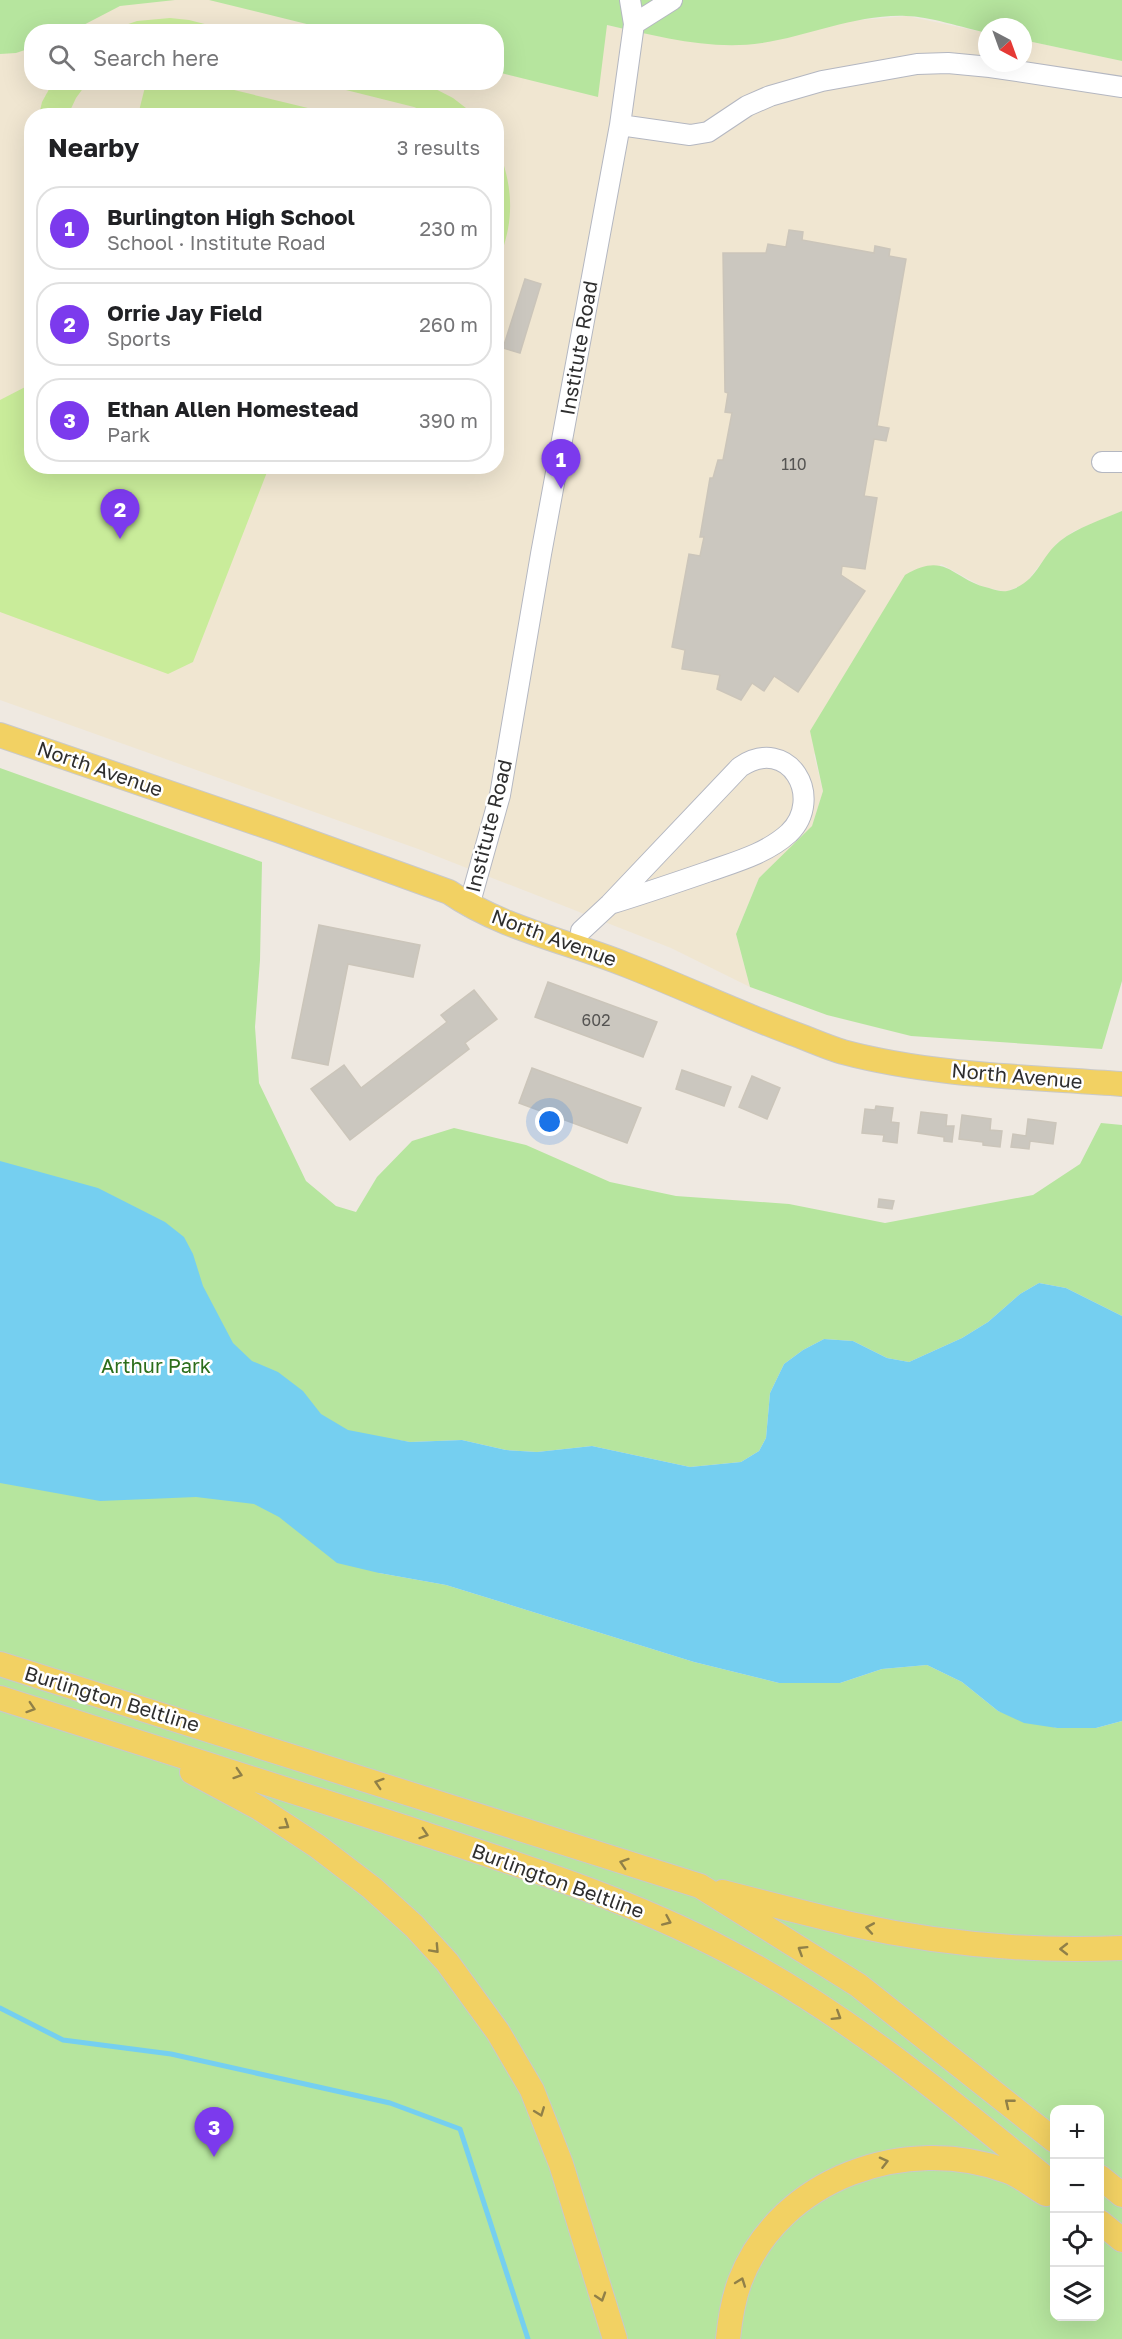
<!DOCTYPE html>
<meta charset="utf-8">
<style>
:root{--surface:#fff;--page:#f6f6f6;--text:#202124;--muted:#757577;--line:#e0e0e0;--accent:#7c3aed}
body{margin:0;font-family:"Golos Text",sans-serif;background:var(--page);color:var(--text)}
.controls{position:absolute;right:18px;bottom:18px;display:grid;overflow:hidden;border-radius:12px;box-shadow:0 6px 24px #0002}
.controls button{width:54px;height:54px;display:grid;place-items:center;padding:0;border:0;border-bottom:2px solid var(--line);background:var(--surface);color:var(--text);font:30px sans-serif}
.compass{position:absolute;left:978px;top:18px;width:54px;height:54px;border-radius:50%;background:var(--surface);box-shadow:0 6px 24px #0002;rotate:139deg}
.you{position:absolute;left:550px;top:1122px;width:21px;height:21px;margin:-15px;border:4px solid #fff;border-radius:50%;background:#1a73e8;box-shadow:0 0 0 9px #1a73e833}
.badge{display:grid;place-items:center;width:39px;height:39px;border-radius:50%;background:var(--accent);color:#fff;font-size:20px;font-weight:700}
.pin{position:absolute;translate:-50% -50px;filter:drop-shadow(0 2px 3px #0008)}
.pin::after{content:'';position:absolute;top:32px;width:21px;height:18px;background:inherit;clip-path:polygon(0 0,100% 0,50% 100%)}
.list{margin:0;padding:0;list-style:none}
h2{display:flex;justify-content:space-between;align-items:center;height:78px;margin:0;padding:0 24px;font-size:26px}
h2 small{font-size:20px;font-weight:400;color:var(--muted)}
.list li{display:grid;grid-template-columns:39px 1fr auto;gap:18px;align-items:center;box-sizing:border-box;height:84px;margin:0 12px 12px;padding:0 12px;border:2px solid var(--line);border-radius:24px}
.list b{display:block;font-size:22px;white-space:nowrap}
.list p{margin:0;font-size:20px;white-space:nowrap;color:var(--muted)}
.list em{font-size:20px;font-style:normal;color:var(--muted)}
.icon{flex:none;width:33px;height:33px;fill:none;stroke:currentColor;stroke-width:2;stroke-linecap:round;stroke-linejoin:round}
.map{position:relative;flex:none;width:1122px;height:2339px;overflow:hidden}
.search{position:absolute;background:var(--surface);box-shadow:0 6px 24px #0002;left:24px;top:24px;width:480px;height:66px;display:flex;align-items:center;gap:15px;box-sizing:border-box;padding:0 21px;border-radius:24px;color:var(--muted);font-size:22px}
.panel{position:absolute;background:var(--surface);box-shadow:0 6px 24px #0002;left:24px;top:108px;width:480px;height:366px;border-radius:24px}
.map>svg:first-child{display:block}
.education{fill:#f0e6d1;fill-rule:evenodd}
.green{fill:#b6e59e;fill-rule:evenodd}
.pitch{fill:#c9ec9a}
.water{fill:#75cff0}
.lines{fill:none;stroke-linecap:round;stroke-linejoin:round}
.stream{stroke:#75cff0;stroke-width:5}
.building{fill:#cbc7bf;stroke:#cbc5ba;stroke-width:1.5}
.minor-casing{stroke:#b4b7c1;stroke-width:22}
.major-casing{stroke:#c9c9c9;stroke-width:26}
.minor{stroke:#fff;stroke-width:20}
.major{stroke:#f2d163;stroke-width:24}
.oneway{stroke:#908048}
.labels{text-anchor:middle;stroke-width:5;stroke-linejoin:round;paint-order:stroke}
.number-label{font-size:16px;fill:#555452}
.street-label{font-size:20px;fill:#2e2e2e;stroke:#fff}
.park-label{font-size:20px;fill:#2c6e1b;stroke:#fff}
</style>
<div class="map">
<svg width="1122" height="2339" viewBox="0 0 1122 2339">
<rect width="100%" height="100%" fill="#efe9e1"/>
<!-- education -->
<path class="education" d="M0,0H488L663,37L907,16L987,33V63H1023V40L1122,61V511L1074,531L1057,543L1025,584L1005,592L981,586L941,564L814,755L823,791L812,826L759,878L736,934L750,987L671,948L421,850L0,700ZM32,32H496V82H32ZM32,116H496V466H32Z"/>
<!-- green -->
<path class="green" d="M0,0H175L120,6L72,31L32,32L31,48L16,53L0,54Z
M209,0H1122V61L1023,40V27H987V33C964,28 928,16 906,16C857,14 810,36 762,43C711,51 657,36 607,25L598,97L497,72L496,32L335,31Z
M1122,511V981L1102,1049L911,1036L827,1015L750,987L736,934L759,878L812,826L823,791L810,731L905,575C947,550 952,580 989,588C995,590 1002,592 1007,591C1038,583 1039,558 1060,541C1078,527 1101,520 1122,511Z
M0,768L262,862L260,960L255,1027L259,1083L306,1181L336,1206L356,1212L377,1177L412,1141L454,1128L526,1145L610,1182L676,1196L789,1204L885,1223L1033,1195L1080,1164L1101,1123L1122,1125V1316L1066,1288L1039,1283L1020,1294L988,1322L962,1338L909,1362L887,1358L853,1341L824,1339L803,1350L784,1364L770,1393L766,1438L759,1451L741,1462L690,1467L592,1446L537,1452L506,1450L462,1440L410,1442L391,1439L379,1573L446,1585L694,1662L779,1683H840L882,1669L927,1665L962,1682L998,1711L1057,1728H1096L1122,1721V2339H0ZM1054,2110H1100V2316H1054Z"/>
<!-- pitch -->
<path class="pitch" d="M170,18L189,20L232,31H108L137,21Z
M53,82L87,83L76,98L68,115H39L42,102Z
M146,83H205L337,115H138Z
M318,83H424L453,98L475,115H433L414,107Z
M497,146C514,187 515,223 497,264Z
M31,384L32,466L269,467L193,662L168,674L0,612V400Z"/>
<!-- water -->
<path class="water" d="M0,1161L98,1188L165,1222L184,1237L193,1254L203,1286L233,1343L252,1361L278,1372L303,1391L321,1414L348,1430L410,1442L462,1440L506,1450L537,1452L592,1446L690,1467L741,1462L759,1451L766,1438L770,1393L784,1364L803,1350L824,1339L853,1341L887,1358L909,1362L962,1338L988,1322L1020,1294L1039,1283L1066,1288L1122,1316V1721L1096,1728H1057L1024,1723L998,1711L962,1682L927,1665L882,1669L840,1683H779L694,1662L446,1585L379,1573L337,1563L279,1517L254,1504L196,1497L100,1501L0,1483Z"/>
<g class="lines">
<!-- stream -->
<path class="stream" d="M0,2008L63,2040L171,2054L390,2103L460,2129L528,2339"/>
</g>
<!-- building -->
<path class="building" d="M789,230L803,232L802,240L874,253L875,246L890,249L889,256L906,259L877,426L889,428L886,441L874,439L864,496L877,498L865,569L842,566L841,575L865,591L798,692L774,676L764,691L752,683L741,700L717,689L720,675L682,669L685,650L672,647L689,554L700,556L704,537H700L710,478H713L718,460H723L732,413L725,412L728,393L725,392L723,253H766L768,244L786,247Z
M525,279L541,284L520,353L503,348Z
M319,925L420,945L413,977L348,964L328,1065L292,1058Z
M548,982L657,1022L643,1057L535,1017Z
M474,990L497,1019L465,1043L469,1049L350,1140L311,1089L344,1065L361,1088L447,1022L441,1015Z
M532,1068L641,1108L627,1143L519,1103Z
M682,1070L731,1087L724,1106L676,1089Z
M752,1076L780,1088L767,1119L739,1107Z
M876,1106L893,1108L891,1122L899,1123L897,1143L883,1141L884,1135L862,1133L865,1109L875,1110Z
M921,1112L947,1115L946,1126H954L952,1142L944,1141V1137L918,1133Z
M962,1115L991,1119L990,1130L1002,1131L1000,1147L983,1145V1142L959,1139Z
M1028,1119L1056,1123L1053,1144L1030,1141L1029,1149L1011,1147L1013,1134L1026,1136Z
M879,1199L894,1201L892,1209L878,1207Z"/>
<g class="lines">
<defs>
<path id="minor" d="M634,24L672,0
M620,125L690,135L708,132L747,106L770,96L822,81L917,64L948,63L990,67L1122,87
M1102,462H1122
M469,906L500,795L541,554L620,125L634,24L630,0
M581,931L610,904L740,767C789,734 825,798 789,833C766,854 735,862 707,872C675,883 643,894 610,904"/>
<path id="major" d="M0,735L280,831L449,892C501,928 566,941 624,964C681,986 735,1012 792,1033C809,1039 826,1047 843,1052C933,1076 1029,1077 1122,1084
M0,1664L700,1886L858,1985L1054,2140
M0,1698C129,1739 258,1781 388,1822C504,1860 621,1895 729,1952C849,2015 950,2100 1054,2185
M192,1772L259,1808L317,1846L372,1888L414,1926L447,1962L498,2032L532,2090L561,2164L615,2339
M722,1892C765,1903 808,1914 850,1924C939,1944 1031,1952 1122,1948
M1100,2177L1122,2195
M1100,2222L1122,2240
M728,2339C730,2319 733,2300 740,2281C780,2177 907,2134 1007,2171C1020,2175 1033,2187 1046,2194"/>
</defs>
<!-- minor casing -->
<use href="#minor" class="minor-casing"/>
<!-- major casing -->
<use href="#major" class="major-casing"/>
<!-- minor -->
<use href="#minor" class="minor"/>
<!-- major -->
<use href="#major" class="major"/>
</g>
<!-- one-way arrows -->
<defs><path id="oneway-chevron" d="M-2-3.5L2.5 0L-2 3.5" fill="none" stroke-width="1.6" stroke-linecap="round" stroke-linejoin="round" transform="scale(1.5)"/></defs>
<g class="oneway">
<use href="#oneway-chevron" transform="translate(31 1708) rotate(18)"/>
<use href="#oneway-chevron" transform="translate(238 1774) rotate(18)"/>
<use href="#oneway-chevron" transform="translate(379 1783) rotate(-162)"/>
<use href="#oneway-chevron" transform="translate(285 1825) rotate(33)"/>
<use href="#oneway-chevron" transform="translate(424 1834) rotate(18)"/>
<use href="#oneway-chevron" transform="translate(624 1863) rotate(-162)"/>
<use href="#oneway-chevron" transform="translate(667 1921) rotate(24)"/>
<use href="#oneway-chevron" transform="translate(870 1928) rotate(-170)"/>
<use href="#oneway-chevron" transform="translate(435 1949) rotate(47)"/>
<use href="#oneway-chevron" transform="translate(1064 1949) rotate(-180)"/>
<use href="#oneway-chevron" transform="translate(802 1950) rotate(-148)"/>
<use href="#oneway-chevron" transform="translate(837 2016) rotate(32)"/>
<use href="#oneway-chevron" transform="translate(1009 2103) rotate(-141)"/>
<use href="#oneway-chevron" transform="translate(540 2112) rotate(69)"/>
<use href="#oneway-chevron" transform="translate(884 2162) rotate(-14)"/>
<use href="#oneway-chevron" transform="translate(741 2282) rotate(-70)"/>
<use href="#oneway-chevron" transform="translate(601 2297) rotate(72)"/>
</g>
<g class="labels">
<!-- number labels -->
<g class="number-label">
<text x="794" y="470">110</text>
<text x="596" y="1026">602</text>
</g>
<!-- street labels -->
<g class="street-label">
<text transform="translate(579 348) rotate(-80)" y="7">Institute Road</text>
<text transform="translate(100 769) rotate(19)" y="7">North Avenue</text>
<text transform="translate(489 826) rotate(-76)" y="7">Institute Road</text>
<text transform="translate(554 938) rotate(20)" y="7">North Avenue</text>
<text transform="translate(1017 1076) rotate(5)" y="7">North Avenue</text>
<text transform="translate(112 1699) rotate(17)" y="7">Burlington Beltline</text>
<text transform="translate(558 1881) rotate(20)" y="7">Burlington Beltline</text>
</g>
<!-- park labels -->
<g class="park-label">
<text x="156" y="1373">Arthur Park</text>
</g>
</g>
</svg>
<div class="controls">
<button>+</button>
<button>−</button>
<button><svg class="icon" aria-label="locate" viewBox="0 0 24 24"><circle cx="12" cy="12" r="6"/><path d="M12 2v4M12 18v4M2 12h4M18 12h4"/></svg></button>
<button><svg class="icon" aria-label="layers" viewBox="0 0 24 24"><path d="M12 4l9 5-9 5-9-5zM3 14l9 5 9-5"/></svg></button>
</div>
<svg class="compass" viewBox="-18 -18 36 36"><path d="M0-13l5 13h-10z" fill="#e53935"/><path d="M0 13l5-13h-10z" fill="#757577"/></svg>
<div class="you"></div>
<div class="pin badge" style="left:561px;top:489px">1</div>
<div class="pin badge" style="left:120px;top:539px">2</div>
<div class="pin badge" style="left:214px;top:2157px">3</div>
<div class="search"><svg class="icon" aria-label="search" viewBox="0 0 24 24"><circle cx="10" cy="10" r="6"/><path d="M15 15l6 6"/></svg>Search here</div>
<section class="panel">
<h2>Nearby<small>3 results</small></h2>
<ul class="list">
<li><span class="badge">1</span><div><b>Burlington High School</b><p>School · Institute Road</p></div><em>230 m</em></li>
<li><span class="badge">2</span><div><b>Orrie Jay Field</b><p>Sports</p></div><em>260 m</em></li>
<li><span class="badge">3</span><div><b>Ethan Allen Homestead</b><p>Park</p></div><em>390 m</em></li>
</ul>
</section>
</div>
